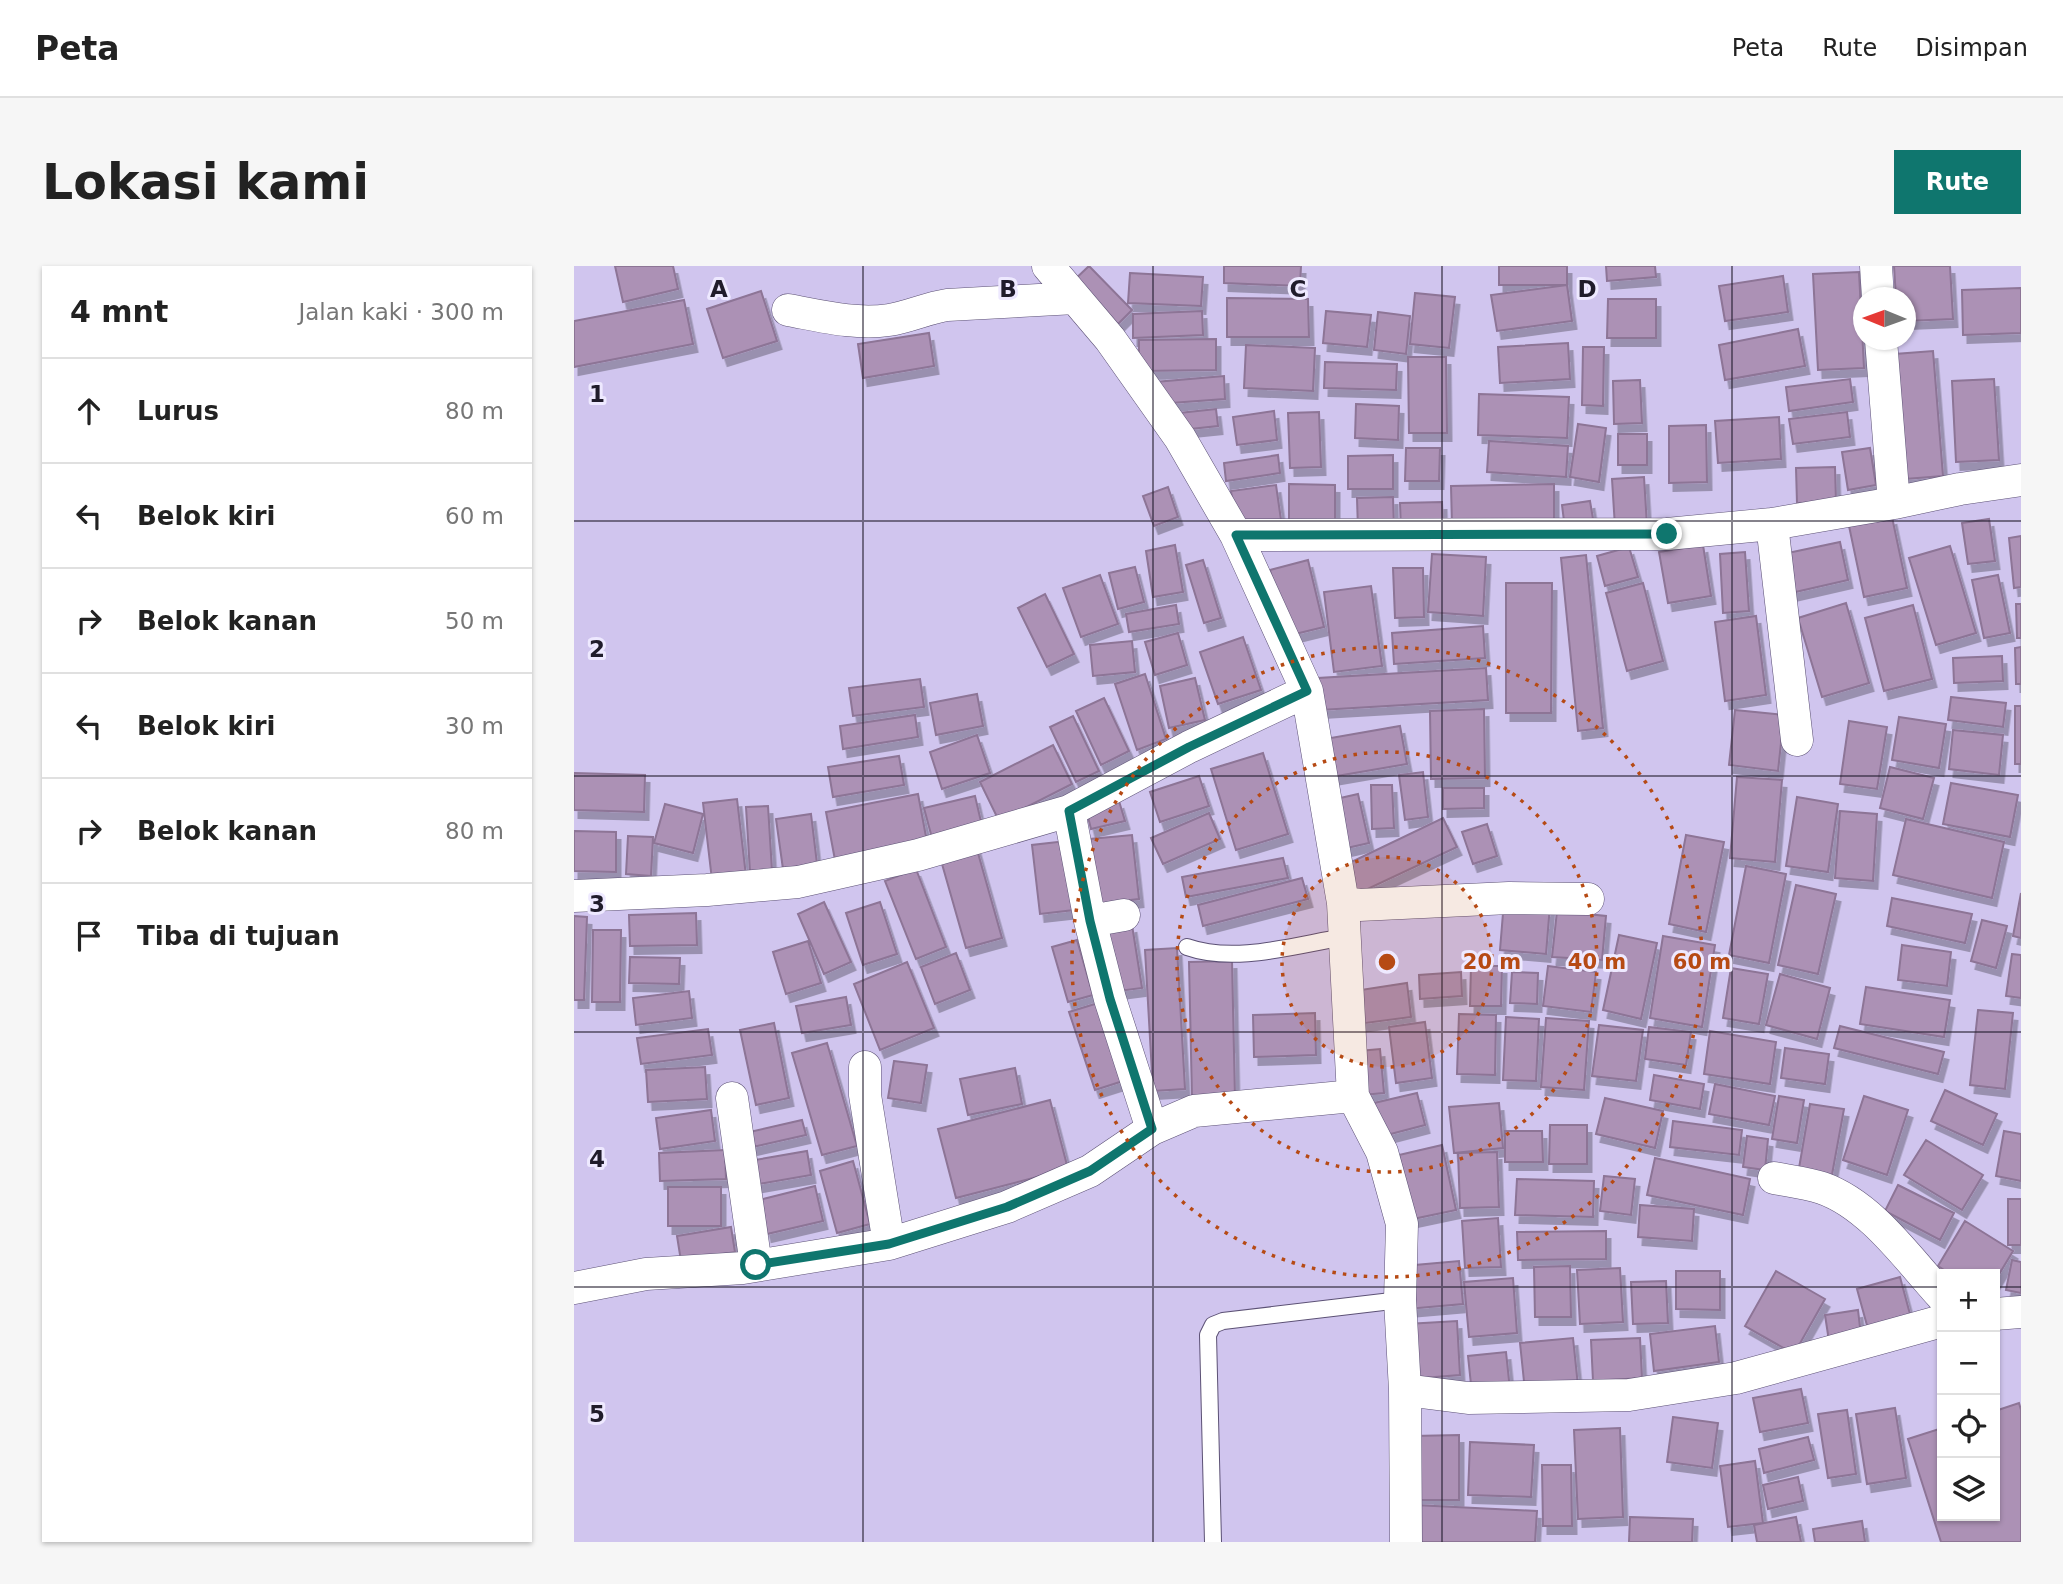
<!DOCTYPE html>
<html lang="id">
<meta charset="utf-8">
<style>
:root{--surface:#fff;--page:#f6f6f6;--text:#222;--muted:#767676;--line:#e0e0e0;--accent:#0f766e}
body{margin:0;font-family:"DejaVu Sans",sans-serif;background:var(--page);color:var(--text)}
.controls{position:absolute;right:21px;bottom:21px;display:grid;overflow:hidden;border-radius:0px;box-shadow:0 2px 5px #0004}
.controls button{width:63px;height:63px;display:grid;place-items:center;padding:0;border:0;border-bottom:2px solid var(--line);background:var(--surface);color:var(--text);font:35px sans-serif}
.compass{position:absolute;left:1279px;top:21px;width:63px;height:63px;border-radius:50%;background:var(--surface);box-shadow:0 2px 5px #0004;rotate:271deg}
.stop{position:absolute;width:21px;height:21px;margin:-16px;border:5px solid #0f766e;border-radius:50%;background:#fff}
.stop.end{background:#0f766e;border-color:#fff;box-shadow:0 2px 7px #0008}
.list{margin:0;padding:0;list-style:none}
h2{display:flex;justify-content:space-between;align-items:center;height:91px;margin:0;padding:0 28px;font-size:30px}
h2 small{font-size:23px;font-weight:400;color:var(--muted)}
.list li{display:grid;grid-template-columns:46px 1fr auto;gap:21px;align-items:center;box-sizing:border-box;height:105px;padding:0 28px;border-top:2px solid var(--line)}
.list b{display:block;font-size:26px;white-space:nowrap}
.list em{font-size:23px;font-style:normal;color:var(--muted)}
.icon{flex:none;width:38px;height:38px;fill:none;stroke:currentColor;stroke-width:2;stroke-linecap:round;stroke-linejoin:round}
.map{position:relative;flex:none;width:1447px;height:1276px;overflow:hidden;border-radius:0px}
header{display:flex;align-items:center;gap:42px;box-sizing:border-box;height:98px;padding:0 35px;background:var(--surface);border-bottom:2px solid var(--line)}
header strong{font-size:33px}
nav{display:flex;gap:38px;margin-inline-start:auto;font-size:24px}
.intro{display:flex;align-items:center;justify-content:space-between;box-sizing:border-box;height:168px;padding:0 42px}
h1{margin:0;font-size:49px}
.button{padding:18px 32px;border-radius:0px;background:var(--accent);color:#fff;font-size:24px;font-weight:700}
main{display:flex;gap:42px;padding:0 42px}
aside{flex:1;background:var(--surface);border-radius:0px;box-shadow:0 2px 5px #0004}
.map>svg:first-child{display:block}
.building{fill:#ac91b5;stroke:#8d7496;stroke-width:2;filter:url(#shadow)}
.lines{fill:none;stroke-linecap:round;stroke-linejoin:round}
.service-casing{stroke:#5c5175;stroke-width:18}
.minor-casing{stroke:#5c5175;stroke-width:33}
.service{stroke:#fff;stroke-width:16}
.minor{stroke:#fff;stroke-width:32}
.route{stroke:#0f766e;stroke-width:9}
.grid{fill:none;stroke:#201c2b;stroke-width:2;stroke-opacity:0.55}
.ring{fill:none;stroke:#b64a14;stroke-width:3.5;stroke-dasharray:3.5 7}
.grid-label{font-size:23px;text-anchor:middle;font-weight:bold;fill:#201c2b;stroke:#eee9ff;stroke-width:6;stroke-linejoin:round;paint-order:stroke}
.centre{fill:#b64a14;stroke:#eee9ff;stroke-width:3.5}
.ring-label{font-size:21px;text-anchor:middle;font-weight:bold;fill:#b64a14;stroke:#eee9ff;stroke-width:6;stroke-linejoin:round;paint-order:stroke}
</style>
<header>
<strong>Peta</strong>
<nav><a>Peta</a><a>Rute</a><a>Disimpan</a></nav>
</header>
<div class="intro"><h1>Lokasi kami</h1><a class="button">Rute</a></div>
<main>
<aside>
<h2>4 mnt<small>Jalan kaki · 300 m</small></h2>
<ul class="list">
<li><svg class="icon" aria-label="ahead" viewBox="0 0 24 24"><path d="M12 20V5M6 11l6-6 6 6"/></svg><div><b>Lurus</b></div><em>80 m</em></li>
<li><svg class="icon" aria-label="left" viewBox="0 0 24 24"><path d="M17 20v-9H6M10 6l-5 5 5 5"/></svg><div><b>Belok kiri</b></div><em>60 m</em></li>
<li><svg class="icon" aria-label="right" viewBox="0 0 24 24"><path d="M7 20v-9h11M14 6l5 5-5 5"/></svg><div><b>Belok kanan</b></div><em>50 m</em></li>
<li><svg class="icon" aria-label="left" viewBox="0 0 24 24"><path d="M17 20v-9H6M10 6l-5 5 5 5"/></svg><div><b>Belok kiri</b></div><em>30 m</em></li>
<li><svg class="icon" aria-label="right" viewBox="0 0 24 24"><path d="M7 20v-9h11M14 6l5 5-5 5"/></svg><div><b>Belok kanan</b></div><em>80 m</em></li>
<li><svg class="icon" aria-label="arrive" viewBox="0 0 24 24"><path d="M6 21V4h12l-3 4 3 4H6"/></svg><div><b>Tiba di tujuan</b></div></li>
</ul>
</aside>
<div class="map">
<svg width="1447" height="1276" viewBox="0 0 1447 1276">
<defs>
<filter id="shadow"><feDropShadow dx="4.5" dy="8" stdDeviation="0" flood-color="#0004"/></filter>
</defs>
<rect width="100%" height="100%" fill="#d0c5ee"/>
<!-- building -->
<path class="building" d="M41,0H99L104,23L49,36Z
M515,0L558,44L540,62L496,18Z
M650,0H727L726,20L650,17Z
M925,0H993V19H925Z
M1032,0H1081L1082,11L1033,15Z
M1320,0H1376L1379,53L1332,55V32H1322Z
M1285,6L1290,102L1244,104L1239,8Z
M556,7L629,11L627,40L554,37Z
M1209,10L1214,46L1151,55L1145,20Z
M993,19L998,55L923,65L917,29Z
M1447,22V67L1389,69L1388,24Z
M187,25L203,75L149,92L133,43Z
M841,27L881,31L875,82L836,78Z
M653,32L734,33L735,71H653Z
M1034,33H1082V72H1033Z
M110,34L119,78L0,101V55Z
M628,45L629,69L559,72V48Z
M752,45L797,49L793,81L749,77Z
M804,46L836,50L832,88L800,84Z
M1224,63L1231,100L1151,114L1145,79Z
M355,67L360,100L289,112L284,78Z
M642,73V104L565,105V74Z
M994,77L996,113L926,117L924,81Z
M672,79L741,82L739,125L670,122Z
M1009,81H1030L1029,140L1008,139Z
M1359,85L1369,210L1331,213L1321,88Z
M834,91H872L873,167H835Z
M751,96L823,98L822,124L750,122Z
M650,110L651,133L583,138L581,116Z
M1276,113L1279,136L1215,145L1212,121Z
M1420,113L1425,194L1382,196L1378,115Z
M1066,114L1068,157L1040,158L1039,115Z
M905,128L995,131L993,172L904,169Z
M782,138L825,140L824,174L781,172Z
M642,143L644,160L607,164L605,147Z
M700,145L703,174L663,179L659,151Z
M745,146L747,201L716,202L714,147Z
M1273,146L1276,171L1219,178L1215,153Z
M1205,151L1207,193L1144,197L1141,155Z
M1004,158L1032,162L1025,216L996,211Z
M1132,159L1133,216L1095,217V160Z
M1044,168H1073V199H1044Z
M915,175L994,180L992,211L913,206Z
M832,182H866L865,215H831Z
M1296,182L1302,219L1274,224L1268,186Z
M704,189L706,207L652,215L650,197Z
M819,189V223H774V190Z
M1261,201L1262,236L1223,237L1222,202Z
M1070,211L1073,260L1041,261L1038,213Z
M715,218L761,219V259L715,260Z
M980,218V258L878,259L877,220Z
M702,219L707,254L662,260L657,225Z
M594,221L604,251L580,260L569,230Z
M819,231L820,263L784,264L783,232Z
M1016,235L1020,259L991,263L988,239Z
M868,236L869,264L827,265L826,237Z
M1318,251L1333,322L1290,331L1275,260Z
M1415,253L1421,295L1394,298L1388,257Z
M1447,270V321L1440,322L1435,272Z
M1266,276L1274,314L1217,327L1209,288Z
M601,279L609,326L579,331L572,285Z
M1129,279L1137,330L1094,337L1085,286Z
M1376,280L1402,367L1362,379L1335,292Z
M1055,281L1064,311L1031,320L1023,290Z
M1171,286L1175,345L1149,347L1146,288Z
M858,288L912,291L909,350L854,346Z
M1012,289L1029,462L1004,465L987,292Z
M629,294L647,352L630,357L612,299Z
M734,294L750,361L713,370L696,304Z
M561,301L570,336L544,343L535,307Z
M819,302H849L850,351L821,352Z
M526,309L544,358L507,371L489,322Z
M1424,309L1436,367L1410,372L1398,314Z
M932,317H978L977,447H932Z
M1069,317L1089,395L1053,405L1032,327Z
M797,320L808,400L760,406L750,326Z
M471,328L500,388L473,401L444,342Z
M1272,337L1295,417L1248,431L1224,352Z
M1442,338H1447V372H1443Z
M602,339L605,358L555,366L552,348Z
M1339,339L1358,413L1310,425L1291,352Z
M1182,350L1192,429L1151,435L1141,356Z
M909,360L911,392L820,398L818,367Z
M604,367L613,399L581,409L571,376Z
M669,371L687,424L644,438L626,386Z
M558,375L561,406L519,410L516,379Z
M1447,381V418H1442L1441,382Z
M1428,390L1429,415L1380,417L1379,392Z
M912,402L914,434L746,444L744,412Z
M571,408L592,473L563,484L541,418Z
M621,412L631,454L595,462L586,420Z
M346,413L350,441L279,450L275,422Z
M403,428L409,460L362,469L356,437Z
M1377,431L1432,437L1429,461L1374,454Z
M530,432L555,485L527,499L502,445Z
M1441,440H1447V498H1441Z
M910,443L911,512L857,513L856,445Z
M1161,444L1210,449L1204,505L1155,499Z
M341,449L344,471L269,483L266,460Z
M499,450L525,505L502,516L476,461Z
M1325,451L1372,458L1365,502L1318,494Z
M1275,455L1313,461L1303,523L1266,518Z
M826,460L833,498L757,511L751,473Z
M1379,464L1429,469L1425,509L1375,503Z
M403,469L416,507L368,523L356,486Z
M479,479L498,518L425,555L406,516Z
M689,487L714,568L662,584L637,503Z
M325,490L330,519L259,531L254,501Z
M1316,501L1360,512L1349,553L1306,542Z
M849,506L854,551L831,554L825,509Z
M0,507L71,509L70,546L0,544Z
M625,510L635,540L586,556L576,526Z
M1163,511L1208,514L1201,596L1156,592Z
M1377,517L1444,529L1436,571L1369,558Z
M797,519H818L820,562L798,563Z
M869,522H910V542L869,543Z
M344,528L353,576L261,594L252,546Z
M784,528L795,577L764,584L753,535Z
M401,530L408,560L358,572L350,542Z
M1223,531L1264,538L1254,606L1212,600Z
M163,533L172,610L138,614L129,537Z
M545,535L551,555L517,563L512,543Z
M91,538L129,548L119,587L80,577Z
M194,540L198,605L176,606L172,541Z
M1266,545L1303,548L1299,615L1261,612Z
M635,547L646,573L589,598L577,572Z
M237,548L243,598L209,603L202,553Z
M869,552L883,581L783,628L769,600Z
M1332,553L1430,576L1418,632L1319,609Z
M913,558L923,590L899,598L888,566Z
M0,565L42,566V606L0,605Z
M558,569L565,633L523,638L516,573Z
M1112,569L1150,576L1132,666L1095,658Z
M54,570L79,571L77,610L52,608Z
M492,575L500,644L466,648L458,579Z
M402,580L428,672L392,682L366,591Z
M709,592L714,612L612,631L608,611Z
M1172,600L1212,608L1195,697L1155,689Z
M342,603L372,681L342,693L311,615Z
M728,612L734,633L629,660L624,639Z
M1222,619L1262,628L1244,708L1204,699Z
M1447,627V672L1439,670Z
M1318,632L1398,648L1391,677L1313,660Z
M930,635L976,639L972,688L926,684Z
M250,636L277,696L250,708L224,648Z
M306,636L323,688L289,699L272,647Z
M983,645L1032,650L1028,694L978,691Z
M122,647L123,679L56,680L55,649Z
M0,650L13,651L10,734H0Z
M1408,654L1433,660L1422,702L1397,695Z
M558,659L568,722L537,726L527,665Z
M19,664H47L46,736H18Z
M1045,669L1083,677L1067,753L1029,744Z
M1089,670L1141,679L1128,761L1076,752Z
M503,674L519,729L494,736L478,681Z
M234,675L247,717L212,728L199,686Z
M1328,679L1377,686L1373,720L1324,714Z
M603,682L611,823L579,825L571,684Z
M382,687L396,724L361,738L347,701Z
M1438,688L1447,689V732L1432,730Z
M56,691L106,692L105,718L55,717Z
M658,695L661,832H618L615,696Z
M333,696L360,762L306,784L280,718Z
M897,700H928L927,740H896Z
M974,700L1022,706L1017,746L969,740Z
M1157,702L1194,708L1185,758L1149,752Z
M887,706L888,730L846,733L845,709Z
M938,706L964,707L963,738L936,737Z
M1206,708L1256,722L1243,773L1192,759Z
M833,717L837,751L784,758L780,725Z
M1292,721L1376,734L1370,771L1286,758Z
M115,725L118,752L62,759L59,732Z
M272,731L277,759L228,767L222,740Z
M524,737L549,815L521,824L495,746Z
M1404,744L1439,747L1431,823L1396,819Z
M741,747L742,789L680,791L679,749Z
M885,748L922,749L921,809L883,808Z
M932,751L965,753L962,815L929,814Z
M972,752L1015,755L1010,824L967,821Z
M851,756L858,812L822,817L815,761Z
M200,757L215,832L182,839L166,764Z
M1025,759L1069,764L1062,815L1018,810Z
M1266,760L1370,786L1364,808L1260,782Z
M1075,761L1117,766L1112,799L1071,793Z
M134,763L138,789L67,798L63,772Z
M1136,765L1202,776L1196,818L1130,808Z
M253,777L283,880L248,889L218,787Z
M1211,782L1255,788L1251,818L1207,812Z
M806,783L810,827L788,829L785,785Z
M320,795L353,799L347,837L314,832Z
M131,801L133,833L74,836L72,804Z
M441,802L448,838L394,849L386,813Z
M1080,809L1130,818L1126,843L1076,834Z
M1141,818L1201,830L1195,859L1135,848Z
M1371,824L1423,848L1409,879L1357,855Z
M843,827L851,859L809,870L800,837Z
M1205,830L1230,834L1223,877L1198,873Z
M1290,830L1334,844L1313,909L1269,894Z
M1031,832L1089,845L1081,882L1022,868Z
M476,834L494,903L382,932L364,863Z
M925,837L929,882L880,887L875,841Z
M1236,838L1270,843L1257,914L1224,908Z
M137,844L141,875L86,883L82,852Z
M228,854L232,869L174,882L171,867Z
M1099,855L1168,864L1165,889L1096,881Z
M976,859H1013V898H975Z
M931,865H968L969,896H931Z
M1430,865L1447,868V915L1422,910Z
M1173,870L1194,873L1191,904L1169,901Z
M1352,874L1409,909L1388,944L1330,909Z
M868,879L882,944L839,953L825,889Z
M151,884L152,913L86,915L85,887Z
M233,885L237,909L179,919L175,895Z
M923,886L925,941L886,942L884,887Z
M1081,892L1176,913L1169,949L1073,929Z
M279,895L296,958L263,967L246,905Z
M1030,910L1061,913L1057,949L1026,945Z
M943,913L1020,915L1019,951L941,949Z
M1324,919L1380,947L1366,974L1311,945Z
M241,920L249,955L193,968L185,934Z
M94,921H147V960H94Z
M1434,933H1447V979H1434Z
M1066,939L1120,943L1118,975L1064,971Z
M924,952L927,1001L891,1002L888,955Z
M1391,955L1439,985L1421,1015V1008H1376L1364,1000Z
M157,961L161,986L107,995L103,970Z
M1032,965V993L944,994L943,966Z
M1438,994L1447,996V1027L1432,1024Z
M885,995L889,1038L833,1043L830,1000Z
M996,1000L997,1051H961L960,1001Z
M1046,1002L1049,1056L1006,1058L1003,1004Z
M1102,1005H1146V1044L1102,1043Z
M1202,1005L1251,1033L1220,1088L1171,1060Z
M1326,1011L1337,1052L1294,1063L1283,1023Z
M939,1012L943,1067L895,1071L890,1016Z
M1092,1015L1094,1057L1059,1058L1057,1016Z
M1284,1044L1287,1070L1255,1075L1251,1049Z
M883,1055L886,1109L836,1113L833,1058Z
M1141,1060L1145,1096L1080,1105L1076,1068Z
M999,1072L1004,1120L951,1125L946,1077Z
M1066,1072L1068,1112L1019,1115L1017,1074Z
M932,1086L936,1124L898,1128L894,1090Z
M1227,1123L1234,1157L1186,1166L1179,1132Z
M1445,1137L1447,1144V1276H1367L1334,1173L1368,1162V1250H1421V1145Z
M1321,1142L1332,1212L1293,1218L1282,1148Z
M1273,1144L1282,1208L1254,1212L1244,1148Z
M1099,1151L1144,1157L1138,1202L1093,1196Z
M1046,1162L1049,1251L1004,1253L1000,1164Z
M885,1169V1234H839V1170Z
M1234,1171L1240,1194L1190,1207L1185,1183Z
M896,1176L960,1179L957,1231L894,1229Z
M1181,1195L1189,1257L1154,1261L1146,1200Z
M968,1199H997L998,1260H969Z
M1224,1211L1229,1235L1194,1243L1189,1219Z
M840,1239L963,1245L961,1276H839Z
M1056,1251L1119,1253L1118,1276H1055Z
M1222,1251L1227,1276H1183L1180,1259Z
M1288,1255L1291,1276H1241L1239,1263Z"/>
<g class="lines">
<defs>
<path id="service" d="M613,681C661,698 721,679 771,671
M639,1276L634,1069L639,1059L649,1055L826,1034"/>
<path id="minor" d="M474,0L536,73L606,172L662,269L733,425L769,637L779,830L808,886L828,958L826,1034L831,1124L832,1276
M1302,0L1304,32
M214,44C247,50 281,59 315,54C335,51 353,42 373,39L501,32
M1307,74L1320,237
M1198,258L1223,474
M662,269L1093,268L1198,258L1320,237L1386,223L1447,214
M495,545L516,655L536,733L578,863
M0,630L133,624L224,616L344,589L495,545L615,481L733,425
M769,637L785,639L935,632L1014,633
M516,655L550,649
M291,801V829L315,978
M158,832L182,999
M1200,912C1216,915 1233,917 1248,922C1297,939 1334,993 1368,1030
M0,1022L72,1008L169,1002L315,978L433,941L516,905L578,863L620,845L779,830
M1421,1048L1447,1046
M831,1124L894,1132L1055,1129L1162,1112L1368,1055"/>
</defs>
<!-- service casing -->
<use href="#service" class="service-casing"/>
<!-- minor casing -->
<use href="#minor" class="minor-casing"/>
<!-- service -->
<use href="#service" class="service"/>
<!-- minor -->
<use href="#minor" class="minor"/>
</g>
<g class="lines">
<!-- route -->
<path class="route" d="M182,999L315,978L433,941L516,905L578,863L536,733L516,655L495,545L615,481L733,425L662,269L1093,268"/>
</g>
<!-- grid -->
<path class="grid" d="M289,0V1276M579,0V1276M868,0V1276M1158,0V1276M0,255H1447M0,510H1447M0,766H1447M0,1021H1368M1421,1021H1447"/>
<!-- distance rings -->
<circle cx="813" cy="696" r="105" fill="#b64a14" fill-opacity=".12"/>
<g class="ring">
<circle cx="813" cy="696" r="105"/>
<circle cx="813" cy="696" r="210"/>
<circle cx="813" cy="696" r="315"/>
</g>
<g class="grid-label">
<text x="145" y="31">A</text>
<text x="434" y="31">B</text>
<text x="724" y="31">C</text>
<text x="1013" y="31">D</text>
<text x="23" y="136">1</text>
<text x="23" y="391">2</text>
<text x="23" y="646">3</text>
<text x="23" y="901">4</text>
<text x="23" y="1156">5</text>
</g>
<circle cx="813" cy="696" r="10" class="centre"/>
<g class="ring-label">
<text x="918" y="703">20 m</text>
<text x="1023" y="703">40 m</text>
<text x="1128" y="703">60 m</text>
</g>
</svg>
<div class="controls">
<button>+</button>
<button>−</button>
<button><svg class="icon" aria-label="locate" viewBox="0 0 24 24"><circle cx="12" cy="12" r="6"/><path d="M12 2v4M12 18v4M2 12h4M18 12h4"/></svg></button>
<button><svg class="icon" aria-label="layers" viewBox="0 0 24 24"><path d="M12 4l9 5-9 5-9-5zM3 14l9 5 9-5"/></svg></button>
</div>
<svg class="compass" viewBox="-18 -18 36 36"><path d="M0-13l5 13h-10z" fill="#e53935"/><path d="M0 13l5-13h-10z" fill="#767676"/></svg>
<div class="stop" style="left:182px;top:999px"></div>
<div class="stop end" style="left:1093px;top:268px"></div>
</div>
</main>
